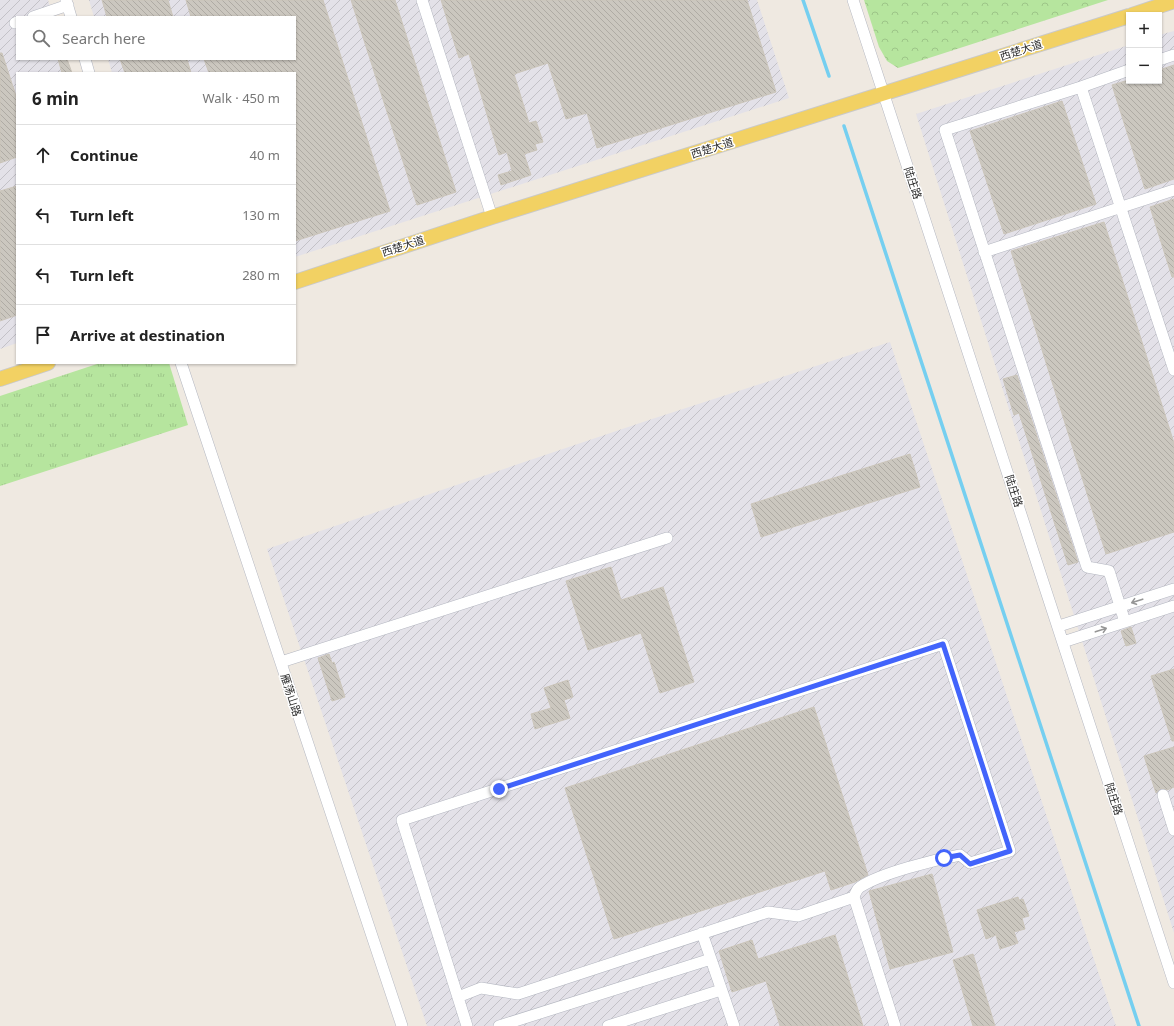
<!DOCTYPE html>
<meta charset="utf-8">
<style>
:root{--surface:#fff;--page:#f2f2f2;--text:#222;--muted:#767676;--line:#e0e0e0}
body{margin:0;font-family:"Noto Sans","Noto Sans SC",sans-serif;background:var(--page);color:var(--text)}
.controls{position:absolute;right:12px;top:12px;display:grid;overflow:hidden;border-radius:0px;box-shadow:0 1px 3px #0004}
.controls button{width:36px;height:36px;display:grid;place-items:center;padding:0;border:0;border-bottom:1px solid var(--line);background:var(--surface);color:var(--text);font:20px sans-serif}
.stop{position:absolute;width:12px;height:12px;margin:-9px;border:3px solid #4264fb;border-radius:50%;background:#fff}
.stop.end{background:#4264fb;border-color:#fff;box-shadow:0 1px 4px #0008}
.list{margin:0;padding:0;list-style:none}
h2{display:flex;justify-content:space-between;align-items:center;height:52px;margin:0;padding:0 16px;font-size:17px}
h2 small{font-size:13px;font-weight:400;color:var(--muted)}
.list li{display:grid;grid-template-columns:26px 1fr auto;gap:12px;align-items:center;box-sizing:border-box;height:60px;padding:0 16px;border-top:1px solid var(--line)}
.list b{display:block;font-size:15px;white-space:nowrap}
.list em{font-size:13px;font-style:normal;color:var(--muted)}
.icon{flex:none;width:22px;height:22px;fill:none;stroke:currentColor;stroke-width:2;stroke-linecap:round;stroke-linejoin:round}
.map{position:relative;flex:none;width:1174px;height:1026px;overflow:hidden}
.search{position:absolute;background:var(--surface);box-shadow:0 1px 3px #0004;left:16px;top:16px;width:280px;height:44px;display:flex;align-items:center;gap:10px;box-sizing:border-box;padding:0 14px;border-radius:0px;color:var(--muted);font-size:15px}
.panel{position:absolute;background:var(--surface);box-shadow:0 1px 3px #0004;left:16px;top:72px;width:280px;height:292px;border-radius:0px}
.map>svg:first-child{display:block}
.industrial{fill:url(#industrial-furrows)}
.grass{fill:url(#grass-tufts)}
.forest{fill:url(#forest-crowns)}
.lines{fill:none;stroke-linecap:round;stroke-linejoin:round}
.stream{stroke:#75cff0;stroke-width:3.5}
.building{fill:url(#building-back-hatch);stroke:#cbc5ba}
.minor-casing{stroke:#b4b7c1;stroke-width:12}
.major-casing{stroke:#c9c9c9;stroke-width:16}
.minor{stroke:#fff;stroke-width:11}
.major{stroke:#f2d163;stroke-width:14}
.oneway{stroke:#969696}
.route{stroke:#4264fb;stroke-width:5}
.labels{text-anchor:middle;stroke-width:3;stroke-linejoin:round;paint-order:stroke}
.street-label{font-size:11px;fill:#2e2e2e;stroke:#fff}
</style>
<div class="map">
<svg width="1174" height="1026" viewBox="0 0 1174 1026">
<defs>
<pattern id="industrial-furrows" width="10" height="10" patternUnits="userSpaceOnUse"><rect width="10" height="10" fill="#e3e1e8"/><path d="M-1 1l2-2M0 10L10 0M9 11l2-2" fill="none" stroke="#c3c1c7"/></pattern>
<pattern id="grass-tufts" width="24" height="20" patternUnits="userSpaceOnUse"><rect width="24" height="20" fill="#b6e59e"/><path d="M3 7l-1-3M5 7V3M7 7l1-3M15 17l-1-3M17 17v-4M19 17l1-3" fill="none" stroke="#9dc588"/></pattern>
<pattern id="forest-crowns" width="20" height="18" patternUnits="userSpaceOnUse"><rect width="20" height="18" fill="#b6e59e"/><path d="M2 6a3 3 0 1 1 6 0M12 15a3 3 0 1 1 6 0" fill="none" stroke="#9dc588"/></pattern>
<pattern id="building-back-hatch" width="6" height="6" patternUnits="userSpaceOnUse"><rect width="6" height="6" fill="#cbc7bf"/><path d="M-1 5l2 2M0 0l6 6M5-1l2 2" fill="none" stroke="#afaba4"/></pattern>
</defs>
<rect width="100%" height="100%" fill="#efe9e1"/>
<!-- industrial -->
<path class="industrial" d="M0,0H48L53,17H17V59H67L72,73H17V343L0,349Z
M89,0H757L789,98L295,257V73H112L108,59H295V17H94Z
M1174,31V933L916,114L1129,45V81H1159V35Z
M890,342L1116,1026H427L267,549L649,420Z"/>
<!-- grass -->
<path class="grass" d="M100,363H169L188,425L0,486V396Z"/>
<!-- forest -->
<path class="forest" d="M864,0H1108L898,68L887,61L879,47Z"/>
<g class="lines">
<!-- stream -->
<path class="stream" d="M803,0L829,76
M844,126L1139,1026"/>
</g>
<!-- building -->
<path class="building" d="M102,0H168L173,17H107Z
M186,0H323L390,211L295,241V73H209L204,59H295V17H191Z
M351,0H395L456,192L417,205Z
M441,0H747L776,92L597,148L587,113L566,119L548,63L514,74L529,123L536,121L543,142L535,144L537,150L524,154L531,175L501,185L498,175L512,171L507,152L499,155L469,54L459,58Z
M0,53H2L17,99V157L0,163Z
M58,59H67L72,73H62Z
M120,59H187L191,73H125Z
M1174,65V179L1145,189L1112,85L1125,81H1159V70Z
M1062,101L1096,204L1004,234L970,131Z
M17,186V315L0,321V191Z
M1174,199V277H1172L1150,207Z
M1104,222L1174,443V532L1106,554L1011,251Z
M1017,375L1078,562L1068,565L1019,413L1014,415L1003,379Z
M910,454L920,487L761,537L751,504Z
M611,567L621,600L663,587L694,682L660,693L641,633L588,650L566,581Z
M1131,627L1136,643L1126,646L1121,631Z
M329,654L332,663L334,662L345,697L332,701L318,658Z
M1174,669V741H1172L1151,676Z
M568,680L573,697L564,700L570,718L535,729L531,714L551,708L544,688Z
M814,707L868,875L855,882L831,890L825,871L614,939L565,788Z
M1174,747V787L1167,790L1161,788L1156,793L1144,756Z
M932,874L953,952L890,969L869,891Z
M1018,897L1019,900L1023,899L1029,916L1022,918L1025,929L1014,932L1018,943L1000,949L996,935L986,939L977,910Z
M835,935L863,1026H780L766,981L732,992L719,951L752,940L758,959Z
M973,954L995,1026H973L953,960Z"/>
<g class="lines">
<defs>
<path id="minor" d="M66,0L71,17
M422,0L492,217
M853,0L1174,983
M33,17L68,5
M15,23L17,22
M85,59L89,73
M1159,60L1174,55
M1129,70L1081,87L1174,370
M1081,87L945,130L1087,567L1109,571L1125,622
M984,252L1174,190
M181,363L402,1026
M1059,626L1174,589
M1063,642L1174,606
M281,662L667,538
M1163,795L1174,830
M702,933L734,1026
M458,997L481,988L518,994L768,912L798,916L854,897
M467,1026L402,820L943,644L1010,851L970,863L960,855C934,860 881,873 860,887C857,889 855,894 854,897L895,1026
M499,1026L711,959
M608,1026L721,990"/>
<path id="major" d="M1132,15L1174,1
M295,282L492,217L1129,16
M0,379L48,363"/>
</defs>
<!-- minor casing -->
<use href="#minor" class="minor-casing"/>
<!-- major casing -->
<use href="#major" class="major-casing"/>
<!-- minor -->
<use href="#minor" class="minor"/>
<!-- major -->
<use href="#major" class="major"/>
</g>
<!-- one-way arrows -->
<defs><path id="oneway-shaft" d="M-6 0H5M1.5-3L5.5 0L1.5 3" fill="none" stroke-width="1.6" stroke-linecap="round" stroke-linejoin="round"/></defs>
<g class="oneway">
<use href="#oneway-shaft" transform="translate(1137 601) rotate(162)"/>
<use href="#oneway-shaft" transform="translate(1101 630) rotate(-18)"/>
</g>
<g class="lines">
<!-- route -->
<path class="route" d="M499,789L943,644L1010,851L970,864L960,855L944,858"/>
</g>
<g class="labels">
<!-- street labels -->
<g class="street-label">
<text transform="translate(1021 50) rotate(-18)" y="4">西楚大道</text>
<text transform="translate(712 148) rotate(-17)" y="4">西楚大道</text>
<text transform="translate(913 183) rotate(72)" y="4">陆庄路</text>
<text transform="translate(403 246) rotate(-18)" y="4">西楚大道</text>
<text transform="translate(1014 491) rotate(72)" y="4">陆庄路</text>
<text transform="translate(291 695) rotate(72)" y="4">雁荡山路</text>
<text transform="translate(1114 799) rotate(72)" y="4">陆庄路</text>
</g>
</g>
</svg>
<div class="controls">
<button>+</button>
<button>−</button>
</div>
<div class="stop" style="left:944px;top:858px"></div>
<div class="stop end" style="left:499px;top:789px"></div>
<div class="search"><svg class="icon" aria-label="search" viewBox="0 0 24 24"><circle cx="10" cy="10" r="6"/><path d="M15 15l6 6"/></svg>Search here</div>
<section class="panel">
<h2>6 min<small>Walk · 450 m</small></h2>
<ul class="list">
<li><svg class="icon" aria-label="ahead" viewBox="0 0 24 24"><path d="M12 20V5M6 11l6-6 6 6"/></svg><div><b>Continue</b></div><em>40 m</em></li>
<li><svg class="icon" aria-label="left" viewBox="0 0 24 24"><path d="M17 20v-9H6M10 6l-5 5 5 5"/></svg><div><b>Turn left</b></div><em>130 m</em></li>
<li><svg class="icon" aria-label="left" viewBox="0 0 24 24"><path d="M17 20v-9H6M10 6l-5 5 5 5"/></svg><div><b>Turn left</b></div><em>280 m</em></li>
<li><svg class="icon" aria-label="arrive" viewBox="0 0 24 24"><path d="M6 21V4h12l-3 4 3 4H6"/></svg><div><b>Arrive at destination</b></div></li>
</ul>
</section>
</div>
